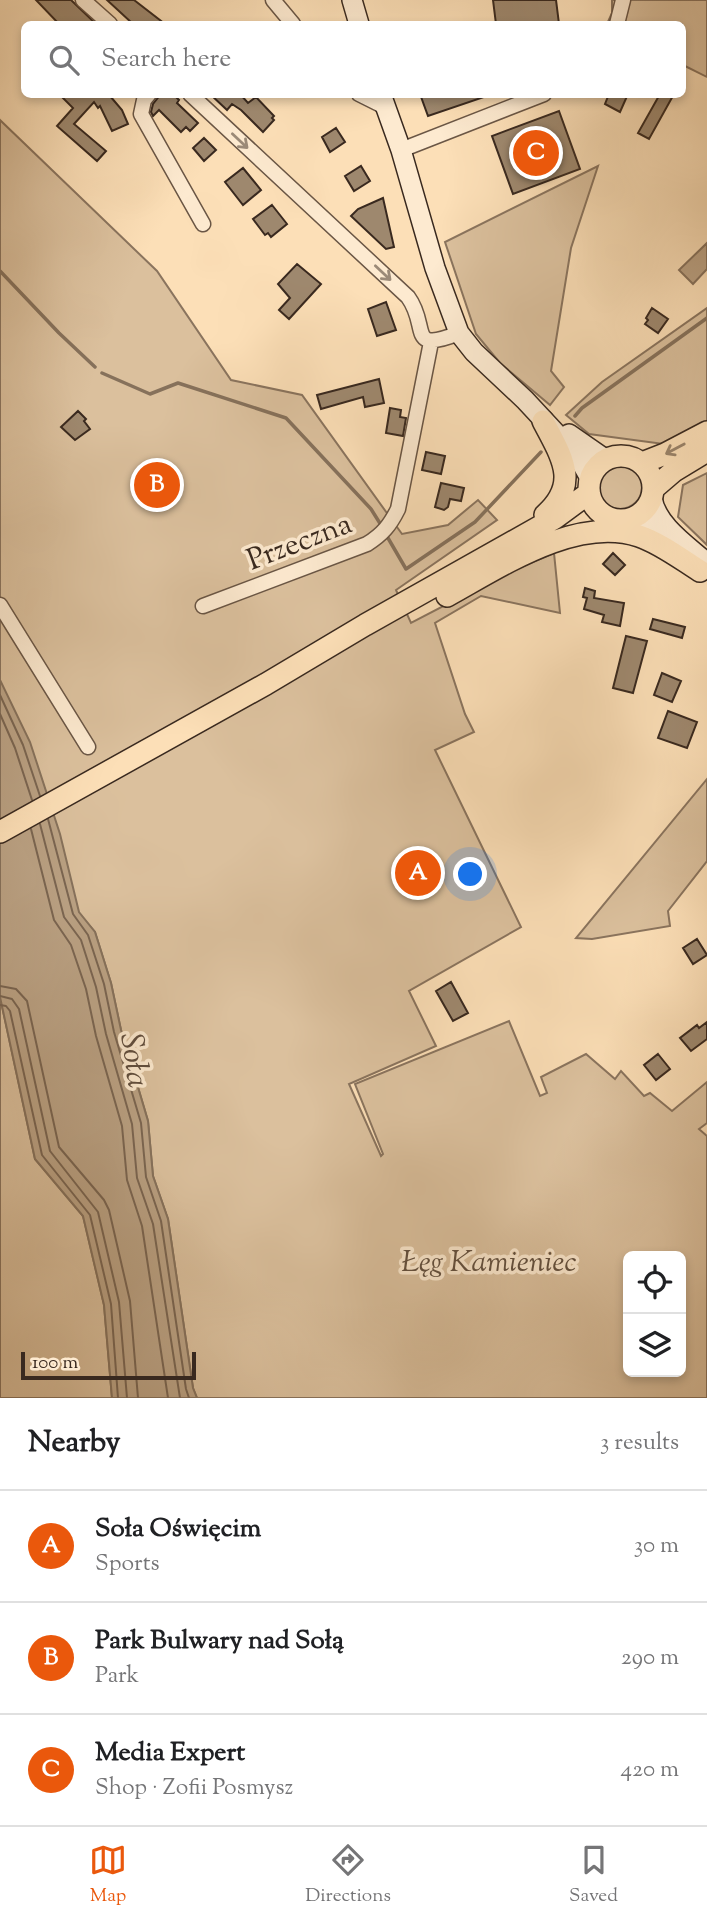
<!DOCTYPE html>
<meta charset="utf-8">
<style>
:root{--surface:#fff;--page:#f6f6f6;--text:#202124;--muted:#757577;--line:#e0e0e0;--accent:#ea580c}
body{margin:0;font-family:"Sorts Mill Goudy",serif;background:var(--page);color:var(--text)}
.controls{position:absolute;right:21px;bottom:21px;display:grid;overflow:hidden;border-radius:10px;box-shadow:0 4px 10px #0003}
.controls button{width:63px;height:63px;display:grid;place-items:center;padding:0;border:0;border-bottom:2px solid var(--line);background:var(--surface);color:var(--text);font:35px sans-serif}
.scale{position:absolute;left:21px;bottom:18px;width:175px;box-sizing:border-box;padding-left:7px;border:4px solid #39291f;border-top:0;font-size:19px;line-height:24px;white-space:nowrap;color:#39291f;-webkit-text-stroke:5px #fdead0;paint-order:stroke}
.you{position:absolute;left:471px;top:875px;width:24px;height:24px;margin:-18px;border:5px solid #fff;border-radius:50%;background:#1a73e8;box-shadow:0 0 0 10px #1a73e833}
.badge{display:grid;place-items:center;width:46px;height:46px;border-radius:50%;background:var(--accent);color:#fff;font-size:23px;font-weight:700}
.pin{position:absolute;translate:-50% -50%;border:4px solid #fff;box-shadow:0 2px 7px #0006}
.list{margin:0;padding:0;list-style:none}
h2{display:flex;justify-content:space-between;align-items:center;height:91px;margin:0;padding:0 28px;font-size:30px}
h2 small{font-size:23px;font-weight:400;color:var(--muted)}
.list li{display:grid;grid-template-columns:46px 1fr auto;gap:21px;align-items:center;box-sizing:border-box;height:112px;padding:0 28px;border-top:2px solid var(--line)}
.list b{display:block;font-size:26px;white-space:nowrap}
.list p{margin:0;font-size:23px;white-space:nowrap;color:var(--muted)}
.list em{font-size:23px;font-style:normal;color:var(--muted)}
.icon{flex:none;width:38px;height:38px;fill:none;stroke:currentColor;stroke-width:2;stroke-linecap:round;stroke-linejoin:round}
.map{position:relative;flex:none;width:707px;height:1398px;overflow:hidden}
.search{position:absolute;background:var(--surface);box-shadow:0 4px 10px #0003;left:21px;right:21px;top:21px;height:77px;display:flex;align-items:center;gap:18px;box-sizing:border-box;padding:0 24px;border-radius:10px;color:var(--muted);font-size:26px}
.sheet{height:427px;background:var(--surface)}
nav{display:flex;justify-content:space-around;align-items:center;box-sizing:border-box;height:98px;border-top:2px solid var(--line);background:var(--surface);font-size:19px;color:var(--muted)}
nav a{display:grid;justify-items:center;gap:4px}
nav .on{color:var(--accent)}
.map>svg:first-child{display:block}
.green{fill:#dbc09d;stroke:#8a745e;stroke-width:2;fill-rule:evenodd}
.water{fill:#baa183;stroke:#86715b;stroke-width:2}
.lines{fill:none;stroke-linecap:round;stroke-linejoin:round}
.shore{stroke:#7a6551;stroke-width:2}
.stream{stroke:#86715b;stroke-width:3.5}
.building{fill:#9e886e;stroke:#39291f;stroke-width:2}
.street-casing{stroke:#6a5645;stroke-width:17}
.secondary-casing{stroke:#39291f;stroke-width:22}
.primary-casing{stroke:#39291f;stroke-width:24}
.street{stroke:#fdead0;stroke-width:14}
.secondary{stroke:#fdead0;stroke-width:19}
.primary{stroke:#fcdfb7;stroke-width:21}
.oneway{stroke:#9b8a78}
.oneway2{stroke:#9a846b}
.labels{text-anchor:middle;stroke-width:7;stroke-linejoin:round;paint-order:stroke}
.street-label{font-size:30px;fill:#39291f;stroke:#fdead0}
.park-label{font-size:30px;font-style:italic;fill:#624f3e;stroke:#fdead0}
.water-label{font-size:32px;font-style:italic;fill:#604d3d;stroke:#fdead0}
</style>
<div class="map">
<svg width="707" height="1398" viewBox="0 0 707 1398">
<rect width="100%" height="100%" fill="#fcdfb7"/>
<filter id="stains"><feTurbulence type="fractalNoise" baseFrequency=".00286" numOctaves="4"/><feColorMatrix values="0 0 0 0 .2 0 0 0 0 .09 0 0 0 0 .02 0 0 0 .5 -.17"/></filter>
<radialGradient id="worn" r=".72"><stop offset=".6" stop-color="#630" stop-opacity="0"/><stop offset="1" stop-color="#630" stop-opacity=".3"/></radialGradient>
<!-- green -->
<path class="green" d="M612,0H707V77L683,65L682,24H607L612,13Z
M0,120L157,271L231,380L302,395L402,534L448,525L478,500L497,520L396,590L411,623L507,573L554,553L560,613L481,596L435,623L465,714L474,732L435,750L521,927L409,991L436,1046L349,1084L381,1156L383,1154L355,1084L509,1021L540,1096L547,1093L541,1077L586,1054L615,1079L621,1071L644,1096L650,1093L672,1111L707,1082V1123L699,1129L707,1136V1398H197L193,1388L168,1219L153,1176L148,1121L121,1030L111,983L95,932L82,917L0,970ZM628,1256H681V1372H628Z
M598,166L571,248L551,371L564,387L550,405L500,363L476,334L445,242Z
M707,308V424L671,445L589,434L566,415L602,382Z
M598 487a22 22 0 1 1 44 0a22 22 0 1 1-44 0Z
M707,473V545L678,517L683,485Z
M707,779V861L668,911L670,926L592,939L576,938Z
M0,997L35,1159L83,1216L104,1305L112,1398H0Z"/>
<!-- water -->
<path class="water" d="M707,243V269L693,284L679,270Z
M0,680L30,742L60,834L79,912L95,932L111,983L121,1030L148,1121L153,1176L168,1219L193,1388L197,1398H112L104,1305L83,1216L35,1159L0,997Z"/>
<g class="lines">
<!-- shore -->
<path class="shore" d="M0,695L23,745L40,796
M0,714L15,748L32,800
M48,819L73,914L88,935L104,984L114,1032L141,1123L146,1177L161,1221L186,1389L189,1398
M40,824L64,917L81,940L96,987L106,1034L132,1124L137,1178L153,1224L180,1398
M31,829L54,920L71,945L86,989L96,1036L122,1126L127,1180L142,1226L168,1398
M0,986L16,989L27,1001L59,1147L104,1200L109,1210L130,1301L138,1398
M0,996L12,999L19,1009L50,1151L98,1212L119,1302L127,1398
M0,1005L6,1006L10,1011L42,1155L90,1215L111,1304L118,1398"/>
<!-- stream -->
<path class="stream" d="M0,271L59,333L95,367
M102,373L150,394L178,383L286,418L371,509L381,525
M575,416L582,408L707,318
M388,538L406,569L475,522L541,452"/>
</g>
<!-- building -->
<path class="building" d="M36,0H71L96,24H59Z
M107,0H134L165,24H133Z
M493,0H556L559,24H496Z
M59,94H111L110,96L122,110L128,124L112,131L100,106L98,108L94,102L74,124L106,151L97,161L57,126L73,108Z
M161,94H173L179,100L177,103L198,123L190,131L186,127L181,132L159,110L153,116L151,112L153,104Z
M210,94H240L248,103L256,97L274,116L272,118L274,120L263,132L241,110L232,104L227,110Z
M420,94H486L487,96L428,116Z
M609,94H628L620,112L605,104Z
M660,94H674L649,139L638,133Z
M559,111L580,169L513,194L492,136Z
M336,128L345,142L330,152L322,137Z
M204,138L216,150L204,161L193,148Z
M361,166L370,181L354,191L345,176Z
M243,168L261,190L243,205L225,182Z
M383,198L394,247L386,249L351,216L358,209Z
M272,205L287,224L271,237L268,233L265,235L253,219Z
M297,264L321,284L289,319L279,310L290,298L278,284Z
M386,302L396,330L377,336L368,309Z
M652,308L668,319L658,333L645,324L648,320L646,318Z
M379,379L384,403L365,407L363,397L321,409L317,395Z
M390,408L401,410L400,417L406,418L403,436L386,433Z
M78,411L86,419L84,421L90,429L75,440L61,427Z
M426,452L445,456L441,474L422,470Z
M441,483L464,488L461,501L450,499L448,507L444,510L435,507Z
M613,553L625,565L615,575L603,564Z
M585,588L595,591L594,598L624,603L620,626L602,622L604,615L584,609L587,598L583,597Z
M653,619L685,627L682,638L650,629Z
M626,636L647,641L633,693L613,688Z
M662,673L681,681L672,702L654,695Z
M668,711L697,722L687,748L658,738Z
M697,939L707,955L693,964L683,948Z
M451,982L468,1013L453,1021L436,991Z
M707,1022V1039L691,1051L680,1038L697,1025L699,1028Z
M658,1054L670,1069L656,1080L644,1065Z"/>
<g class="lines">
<defs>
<path id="street" d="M83,0L110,24
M273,0L293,24
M617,24L623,0
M149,94L144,100L141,114L203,224
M190,94L408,297C430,327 406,354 459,333
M359,94L385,107
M401,150L544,94
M0,605L88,747
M203,606L367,544C383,534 390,525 398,509L431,342"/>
<path id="secondary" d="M352,0L359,24
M381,94L401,150L435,268L459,333L474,352L525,400L578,457L590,478
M569,434L605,459
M652,498C656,525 688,546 707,563
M636,516L673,547"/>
<path id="primary" d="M543,421C561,456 581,483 545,515
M589 488a32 32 0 1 1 64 0a32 32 0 1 1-64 0Z
M642,463L665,454L707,432
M653,489L674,471L707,451
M447,596C500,567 576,515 639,536C660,543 681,559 700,571
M0,832L266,684L365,625L555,518L589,493"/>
</defs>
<!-- street casing -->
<use href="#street" class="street-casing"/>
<!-- secondary casing -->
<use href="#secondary" class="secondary-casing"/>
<!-- primary casing -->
<use href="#primary" class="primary-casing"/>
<!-- street -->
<use href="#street" class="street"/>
<!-- secondary -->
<use href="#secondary" class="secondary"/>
<!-- primary -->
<use href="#primary" class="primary"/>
</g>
<!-- one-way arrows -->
<defs><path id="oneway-shaft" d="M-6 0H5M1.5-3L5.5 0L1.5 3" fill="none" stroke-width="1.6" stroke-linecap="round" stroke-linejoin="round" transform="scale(1.75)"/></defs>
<g class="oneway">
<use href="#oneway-shaft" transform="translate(240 141) rotate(43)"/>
<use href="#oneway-shaft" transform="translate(383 273) rotate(43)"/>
</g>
<use class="oneway2" href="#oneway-shaft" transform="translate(675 449) rotate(152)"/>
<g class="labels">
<!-- street labels -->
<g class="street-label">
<text transform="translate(299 541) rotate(-21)" y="10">Przeczna</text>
</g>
<!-- park labels -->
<g class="park-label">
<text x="489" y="1271">Łęg Kamieniec</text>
</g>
<!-- water labels -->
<g class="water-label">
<text transform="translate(136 1060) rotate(82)" y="11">Soła</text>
</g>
</g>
<rect width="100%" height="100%" filter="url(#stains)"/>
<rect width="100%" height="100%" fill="url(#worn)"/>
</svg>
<div class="controls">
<button><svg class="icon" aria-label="locate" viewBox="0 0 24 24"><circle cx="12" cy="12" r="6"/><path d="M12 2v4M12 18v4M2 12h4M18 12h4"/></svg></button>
<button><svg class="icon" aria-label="layers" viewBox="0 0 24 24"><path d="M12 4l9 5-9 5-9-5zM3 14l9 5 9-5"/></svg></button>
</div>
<div class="scale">100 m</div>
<div class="you"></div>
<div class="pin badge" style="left:418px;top:873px">A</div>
<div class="pin badge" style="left:157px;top:485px">B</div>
<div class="pin badge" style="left:536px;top:153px">C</div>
<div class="search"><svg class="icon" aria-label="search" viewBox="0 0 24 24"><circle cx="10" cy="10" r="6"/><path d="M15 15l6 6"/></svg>Search here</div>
</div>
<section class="sheet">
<h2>Nearby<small>3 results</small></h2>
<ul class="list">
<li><span class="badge">A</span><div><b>Soła Oświęcim</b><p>Sports</p></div><em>30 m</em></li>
<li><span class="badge">B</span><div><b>Park Bulwary nad Sołą</b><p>Park</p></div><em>290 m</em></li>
<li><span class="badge">C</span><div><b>Media Expert</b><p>Shop · Zofii Posmysz</p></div><em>420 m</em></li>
</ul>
</section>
<nav>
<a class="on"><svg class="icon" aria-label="map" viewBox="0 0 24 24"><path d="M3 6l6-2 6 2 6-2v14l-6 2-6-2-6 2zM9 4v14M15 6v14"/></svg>Map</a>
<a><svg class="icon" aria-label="directions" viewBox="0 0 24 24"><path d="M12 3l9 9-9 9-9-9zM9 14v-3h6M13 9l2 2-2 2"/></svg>Directions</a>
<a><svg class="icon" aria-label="saved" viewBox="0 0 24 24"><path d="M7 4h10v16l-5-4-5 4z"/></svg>Saved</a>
</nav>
